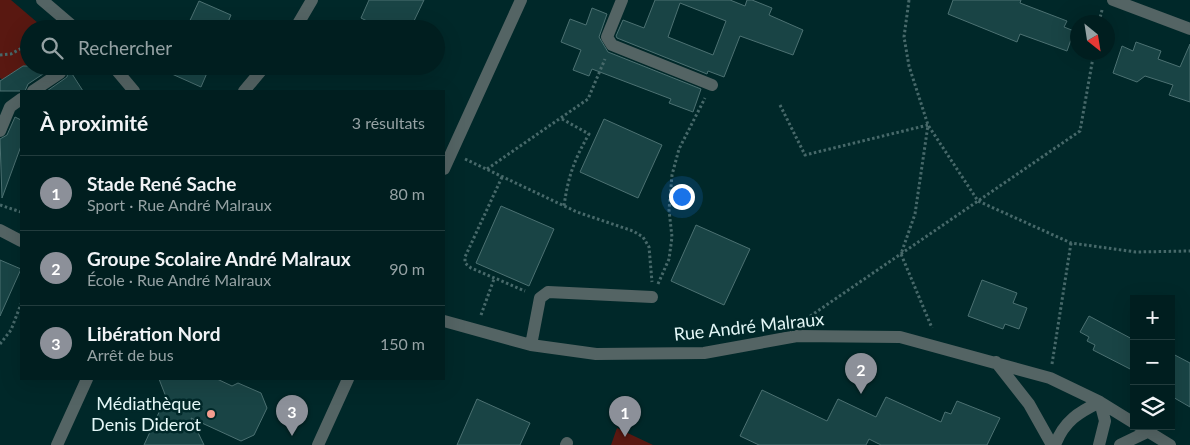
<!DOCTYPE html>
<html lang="fr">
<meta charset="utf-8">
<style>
:root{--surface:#001e1f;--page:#0e2b2c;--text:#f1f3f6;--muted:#95a2a4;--line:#223c3d;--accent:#8c9099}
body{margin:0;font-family:Lato,sans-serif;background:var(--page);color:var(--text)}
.controls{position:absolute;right:15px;bottom:15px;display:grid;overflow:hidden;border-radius:0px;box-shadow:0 5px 20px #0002}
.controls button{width:45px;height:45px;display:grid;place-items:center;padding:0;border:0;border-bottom:1px solid var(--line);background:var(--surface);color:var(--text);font:25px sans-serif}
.compass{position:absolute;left:1070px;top:15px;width:45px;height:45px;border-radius:50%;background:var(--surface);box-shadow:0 5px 20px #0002;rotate:150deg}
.you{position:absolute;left:681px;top:196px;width:18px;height:18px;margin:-12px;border:4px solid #fff;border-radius:50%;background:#1a73e8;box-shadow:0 0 0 8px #1a73e833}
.badge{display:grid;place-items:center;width:32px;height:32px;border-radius:50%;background:var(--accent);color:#fff;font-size:16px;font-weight:700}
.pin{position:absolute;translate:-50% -41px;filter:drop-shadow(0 1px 2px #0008)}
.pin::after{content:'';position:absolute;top:26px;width:18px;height:15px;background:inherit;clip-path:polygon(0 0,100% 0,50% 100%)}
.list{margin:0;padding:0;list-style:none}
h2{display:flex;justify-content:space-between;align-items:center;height:65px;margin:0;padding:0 20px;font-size:21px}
h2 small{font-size:16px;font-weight:400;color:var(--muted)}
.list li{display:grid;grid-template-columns:32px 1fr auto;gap:15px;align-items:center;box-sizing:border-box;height:75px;padding:0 20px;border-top:1px solid var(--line)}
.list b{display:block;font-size:19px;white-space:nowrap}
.list p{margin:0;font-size:16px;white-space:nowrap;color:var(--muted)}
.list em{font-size:16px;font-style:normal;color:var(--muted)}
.icon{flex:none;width:28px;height:28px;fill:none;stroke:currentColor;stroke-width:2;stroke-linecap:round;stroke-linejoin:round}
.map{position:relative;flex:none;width:1190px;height:445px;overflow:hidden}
.search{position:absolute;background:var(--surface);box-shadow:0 5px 20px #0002;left:20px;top:20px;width:425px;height:55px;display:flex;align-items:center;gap:12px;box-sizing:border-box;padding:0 18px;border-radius:28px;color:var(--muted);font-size:19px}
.panel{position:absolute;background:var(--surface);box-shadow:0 5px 20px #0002;left:20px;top:90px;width:425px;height:290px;border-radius:0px}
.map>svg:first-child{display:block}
.green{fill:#591811}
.building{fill:#194445;stroke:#4c7172;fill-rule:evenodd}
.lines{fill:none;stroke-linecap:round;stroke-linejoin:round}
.path{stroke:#47696a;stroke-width:3;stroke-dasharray:2.5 2.5;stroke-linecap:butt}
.minor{stroke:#546464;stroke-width:12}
.poi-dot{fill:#f59d8f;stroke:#002829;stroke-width:2}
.labels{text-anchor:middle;stroke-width:5;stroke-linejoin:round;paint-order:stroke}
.street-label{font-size:18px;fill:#e3f7f7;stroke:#002829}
.poi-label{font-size:18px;fill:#e3f7f7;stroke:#002829;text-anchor:end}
</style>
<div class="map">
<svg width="1190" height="445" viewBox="0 0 1190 445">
<rect width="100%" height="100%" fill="#002829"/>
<!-- green -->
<path class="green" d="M0,0H11L45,29H29V63L3,80L0,78Z
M617,428L653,445H611Z"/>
<!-- building -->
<path class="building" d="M369,0H424L413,23L408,21L405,29H383L361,18Z
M655,0H730L745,6L747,0H752L772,8L769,15L803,30L793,55L740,36L724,77L708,71L707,74L617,38L616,36L623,20L644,28ZM680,3L726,21L713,55L668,37Z
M953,0H1021L1020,3L1067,21L1064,27L1074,31L1067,51L1020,34L1017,42L948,14Z
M199,1L231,15L225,29H186Z
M592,8L607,14L599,37L608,52L701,89L693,112L669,103L671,99L592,69L589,76L573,70L581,50L561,42L570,19L586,25Z
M1136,42L1161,51L1158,59L1180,67L1190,44V102L1169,95L1173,85L1145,76L1137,82L1113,73L1122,46L1133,51Z
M23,66H55L28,84L25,91H0V81Z
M64,66H67L83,91H47L67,77L68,72Z
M154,66H210L201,87Z
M15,117L21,120V146L2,198L0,139L7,135Z
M604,119L662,145L638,198L580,172Z
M501,206L554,229L529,286L476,263Z
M696,225L750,249L724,305L671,281Z
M0,260L21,269L0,316Z
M982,280L1017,293L1013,303L1027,308L1019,329L1005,324L1003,329L968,316Z
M1089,316L1134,340V371L1093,350L1095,345L1087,341L1089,337L1080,332Z
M1171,353L1190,363V407L1171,396Z
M159,379H217L232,386L238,383L261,393L267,408L254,435L241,441L191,418L204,445H144L166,397Z
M762,390L827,421L838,399L876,417L886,397L941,422L945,412L951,414L957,401L1000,418L987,445H881L869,439L866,445H759L740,436Z
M477,399L530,423L520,445H457Z"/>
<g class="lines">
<!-- path -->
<path class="path" d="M909,0L904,37L909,66L928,125L978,201L1071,243L1136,252L1190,251
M1099,22L1102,10
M0,55L11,54L29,44
M780,105L805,155L928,125L915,214L901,254L932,328
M562,119L589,134C574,160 568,177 564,206
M465,159L577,212L633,231L643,237L649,247L652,282
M487,169L588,99L605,59
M502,177L465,257V263L471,268L525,291
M0,205L21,212
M658,284L669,259L672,237L669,210L672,175L679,149L705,98
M481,315L494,279
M806,319L1080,131L1094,52
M0,344L11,330L21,304
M1052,364L1071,243"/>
<!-- minor -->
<path class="minor" d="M42,0L76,29
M622,0L607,37L612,45L712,85
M1113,0L1190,29
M295,29L312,0
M113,66L134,91
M33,91L60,73
M244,91L265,66
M0,131L10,107L21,99
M444,169L521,0
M0,230L21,241
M444,321L531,345L596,354L704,353L797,336L900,337L1050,378L1100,402L1134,423
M531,345L540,298L548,292L652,297
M996,362L1029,404L1052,445
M1139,426L1170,445
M57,445L87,379
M318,445L348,379
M566,445L567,443
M1055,445C1064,421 1079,412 1100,402L1105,421L1099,445
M1120,445L1147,432"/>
</g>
<!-- markers -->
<circle class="poi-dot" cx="211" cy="414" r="5"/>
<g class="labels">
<!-- street labels -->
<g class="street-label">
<text transform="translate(749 327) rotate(-6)" y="6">Rue André Malraux</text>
</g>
<!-- poi labels -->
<g class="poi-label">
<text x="201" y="410">Médiathèque<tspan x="201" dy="21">Denis Diderot</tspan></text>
</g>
</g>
</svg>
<div class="controls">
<button>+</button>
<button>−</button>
<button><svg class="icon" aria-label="layers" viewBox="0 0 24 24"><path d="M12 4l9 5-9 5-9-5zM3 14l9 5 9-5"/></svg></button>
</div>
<svg class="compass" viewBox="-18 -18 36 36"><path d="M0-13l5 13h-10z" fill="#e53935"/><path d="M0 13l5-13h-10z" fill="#95a2a4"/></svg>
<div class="you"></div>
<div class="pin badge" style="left:625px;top:437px">1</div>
<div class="pin badge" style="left:861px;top:394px">2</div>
<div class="pin badge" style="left:292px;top:436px">3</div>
<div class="search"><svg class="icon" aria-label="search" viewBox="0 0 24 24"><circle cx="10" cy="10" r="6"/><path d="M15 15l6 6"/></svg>Rechercher</div>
<section class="panel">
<h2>À proximité<small>3 résultats</small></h2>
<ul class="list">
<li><span class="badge">1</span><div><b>Stade René Sache</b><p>Sport · Rue André Malraux</p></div><em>80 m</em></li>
<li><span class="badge">2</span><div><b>Groupe Scolaire André Malraux</b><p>École · Rue André Malraux</p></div><em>90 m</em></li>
<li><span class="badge">3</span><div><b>Libération Nord</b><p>Arrêt de bus</p></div><em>150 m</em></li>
</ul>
</section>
</div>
